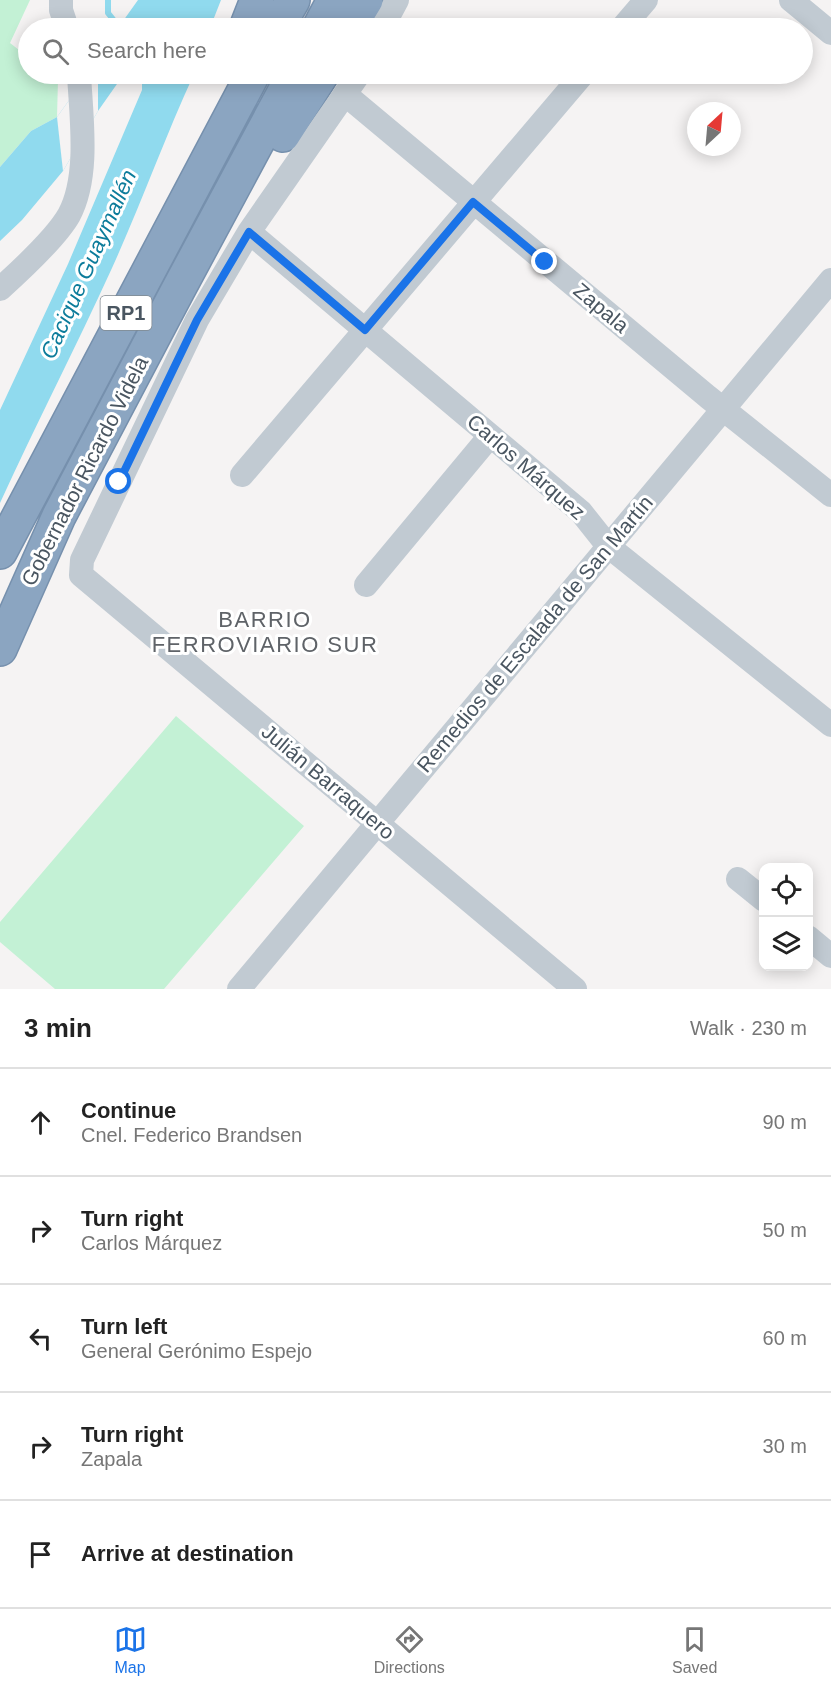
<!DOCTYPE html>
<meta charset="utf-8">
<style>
:root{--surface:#fff;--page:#f2f2f2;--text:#222;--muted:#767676;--line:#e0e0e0;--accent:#1a73e8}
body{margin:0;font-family:Arial,sans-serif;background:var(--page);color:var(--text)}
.controls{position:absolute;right:18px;bottom:18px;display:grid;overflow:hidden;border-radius:12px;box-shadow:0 3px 15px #0003}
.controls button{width:54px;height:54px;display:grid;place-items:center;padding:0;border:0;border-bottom:2px solid var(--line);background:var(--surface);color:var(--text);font:30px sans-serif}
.compass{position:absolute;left:687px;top:102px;width:54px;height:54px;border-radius:50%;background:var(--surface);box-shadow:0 3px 15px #0003;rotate:26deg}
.stop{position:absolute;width:18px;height:18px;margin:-14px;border:4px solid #1a73e8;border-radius:50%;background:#fff}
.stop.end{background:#1a73e8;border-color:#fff;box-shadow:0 2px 6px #0008}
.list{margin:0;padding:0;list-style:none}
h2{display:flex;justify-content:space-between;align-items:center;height:78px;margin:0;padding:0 24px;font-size:26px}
h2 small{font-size:20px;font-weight:400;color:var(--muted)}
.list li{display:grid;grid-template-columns:39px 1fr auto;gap:18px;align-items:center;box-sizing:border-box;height:108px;padding:0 24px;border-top:2px solid var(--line)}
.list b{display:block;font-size:22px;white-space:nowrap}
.list p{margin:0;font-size:20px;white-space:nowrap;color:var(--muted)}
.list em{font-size:20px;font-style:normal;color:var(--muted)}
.icon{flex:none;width:33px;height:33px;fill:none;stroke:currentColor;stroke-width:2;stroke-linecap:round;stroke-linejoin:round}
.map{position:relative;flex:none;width:831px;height:989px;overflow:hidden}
.search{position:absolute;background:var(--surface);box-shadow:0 3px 15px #0003;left:18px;right:18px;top:18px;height:66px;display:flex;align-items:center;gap:15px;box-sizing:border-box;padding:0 21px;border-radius:33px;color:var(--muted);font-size:22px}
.sheet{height:618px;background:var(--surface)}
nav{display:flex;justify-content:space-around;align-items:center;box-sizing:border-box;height:84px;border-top:2px solid var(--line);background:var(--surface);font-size:16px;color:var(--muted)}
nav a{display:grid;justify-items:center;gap:3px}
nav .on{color:var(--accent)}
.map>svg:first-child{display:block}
.green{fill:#c3f1d5}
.water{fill:#90daee}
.pier{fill:#f5f3f3}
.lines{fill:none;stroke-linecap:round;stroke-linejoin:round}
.stream{stroke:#90daee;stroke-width:6}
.highway-casing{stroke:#7690ad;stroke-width:36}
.minor{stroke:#c1cad2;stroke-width:24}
.highway{stroke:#8ba5c1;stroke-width:33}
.route{stroke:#1a73e8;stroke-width:8}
.labels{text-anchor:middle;stroke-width:6;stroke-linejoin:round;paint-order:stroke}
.shield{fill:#fff;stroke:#808990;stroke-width:1.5}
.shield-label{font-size:20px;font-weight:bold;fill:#4a5661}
.street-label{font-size:21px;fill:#4a5661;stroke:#fff}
.water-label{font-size:22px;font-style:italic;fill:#0c7c9b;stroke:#fff}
.neighbourhood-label{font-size:22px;letter-spacing:1.5px;fill:#5f6368;stroke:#fff}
</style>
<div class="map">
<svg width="831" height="989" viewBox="0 0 831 989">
<rect width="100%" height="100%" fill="#f5f3f3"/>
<!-- green -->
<path class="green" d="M0,0H30L10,43L28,57V74H50L58,80L57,117L31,131L0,167Z
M176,716L304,826L164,989H55L0,942V922Z"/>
<!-- water -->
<path class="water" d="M138,0H221L210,28H118Z
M88,74H124L98,111L63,171L22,220L0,241V167L31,131L57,117Z
M142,74H194C165,137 141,204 112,268C76,347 36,424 0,503V410L68,264L142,90Z"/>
<!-- pier -->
<path class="pier" d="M88,74H98V111L63,171L57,117Z"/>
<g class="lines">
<!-- stream -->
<path class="stream" d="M108,0V13L120,28"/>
<defs>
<path id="highway" d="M246,28L257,0
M277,28L293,0
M319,28L334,0
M349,28L366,0
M283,135L322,74
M0,552L253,74
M0,649L59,516L178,290L294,74"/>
</defs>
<!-- highway casing -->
<use href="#highway" class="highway-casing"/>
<!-- minor -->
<path class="minor" d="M61,0V10L67,28
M791,0L831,33
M382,28L397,0
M622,28L646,0
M359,74L249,232L197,320L82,560L81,575L575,989
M346,95L708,397L831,495
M249,232L581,512L608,546L831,725
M0,289C20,271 56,238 69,215C90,176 81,116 79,74
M242,475L583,74
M366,585L490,436
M738,879L764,900
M808,937L831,956
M239,989L831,280"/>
<!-- highway -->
<use href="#highway" class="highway"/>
</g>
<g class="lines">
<!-- route -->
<path class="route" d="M119,482L197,320L249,232L365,330L473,202L545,262"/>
</g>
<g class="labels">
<!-- shield labels -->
<rect class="shield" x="100.5" y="296" width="51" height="34" rx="4.5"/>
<g class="shield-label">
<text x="126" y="320">RP1</text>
</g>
<!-- street labels -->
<g class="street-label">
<text transform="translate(601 308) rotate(40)" y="7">Zapala</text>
<text transform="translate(526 467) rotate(41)" y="7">Carlos Márquez</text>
<text transform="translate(85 471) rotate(-63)" y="7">Gobernador Ricardo Videla</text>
<text transform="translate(535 634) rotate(-50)" y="7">Remedios de Escalada de San Martín</text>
<text transform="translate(328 782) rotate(40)" y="7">Julián Barraquero</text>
</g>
<!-- water labels -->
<g class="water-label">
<text transform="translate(88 264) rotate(-66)" y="8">Cacique Guaymallén</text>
</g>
<!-- neighbourhood labels -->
<g class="neighbourhood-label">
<text x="265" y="627">BARRIO<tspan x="265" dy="25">FERROVIARIO SUR</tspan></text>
</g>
</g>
</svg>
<div class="controls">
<button><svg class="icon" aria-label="locate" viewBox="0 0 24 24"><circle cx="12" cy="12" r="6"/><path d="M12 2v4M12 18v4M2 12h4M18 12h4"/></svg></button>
<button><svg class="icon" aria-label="layers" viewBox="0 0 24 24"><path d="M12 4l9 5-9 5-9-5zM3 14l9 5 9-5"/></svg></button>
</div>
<svg class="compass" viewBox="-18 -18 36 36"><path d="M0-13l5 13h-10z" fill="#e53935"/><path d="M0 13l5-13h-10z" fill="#767676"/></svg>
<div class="stop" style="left:119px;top:482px"></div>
<div class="stop end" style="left:545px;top:262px"></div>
<div class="search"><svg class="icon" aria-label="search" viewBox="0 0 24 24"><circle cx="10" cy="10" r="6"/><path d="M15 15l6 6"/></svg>Search here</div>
</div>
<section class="sheet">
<h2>3 min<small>Walk · 230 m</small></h2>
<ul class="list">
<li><svg class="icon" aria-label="ahead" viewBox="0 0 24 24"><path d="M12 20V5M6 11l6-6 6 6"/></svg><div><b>Continue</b><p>Cnel. Federico Brandsen</p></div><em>90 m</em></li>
<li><svg class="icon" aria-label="right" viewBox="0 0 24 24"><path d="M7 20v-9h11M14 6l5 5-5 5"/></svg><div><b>Turn right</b><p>Carlos Márquez</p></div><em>50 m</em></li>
<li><svg class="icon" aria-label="left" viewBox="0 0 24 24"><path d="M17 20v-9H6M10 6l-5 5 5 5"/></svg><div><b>Turn left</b><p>General Gerónimo Espejo</p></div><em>60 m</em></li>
<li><svg class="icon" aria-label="right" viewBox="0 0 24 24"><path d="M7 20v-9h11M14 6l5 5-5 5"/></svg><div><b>Turn right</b><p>Zapala</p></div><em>30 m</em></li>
<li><svg class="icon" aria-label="arrive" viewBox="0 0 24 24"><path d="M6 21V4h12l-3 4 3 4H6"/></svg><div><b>Arrive at destination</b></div></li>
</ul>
</section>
<nav>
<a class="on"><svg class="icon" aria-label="map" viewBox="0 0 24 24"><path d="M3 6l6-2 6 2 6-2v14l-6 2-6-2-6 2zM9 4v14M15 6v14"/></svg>Map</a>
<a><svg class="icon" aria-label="directions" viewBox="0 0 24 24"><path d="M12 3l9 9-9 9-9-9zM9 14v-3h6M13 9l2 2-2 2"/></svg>Directions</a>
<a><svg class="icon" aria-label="saved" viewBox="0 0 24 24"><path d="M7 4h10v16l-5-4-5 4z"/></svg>Saved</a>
</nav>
